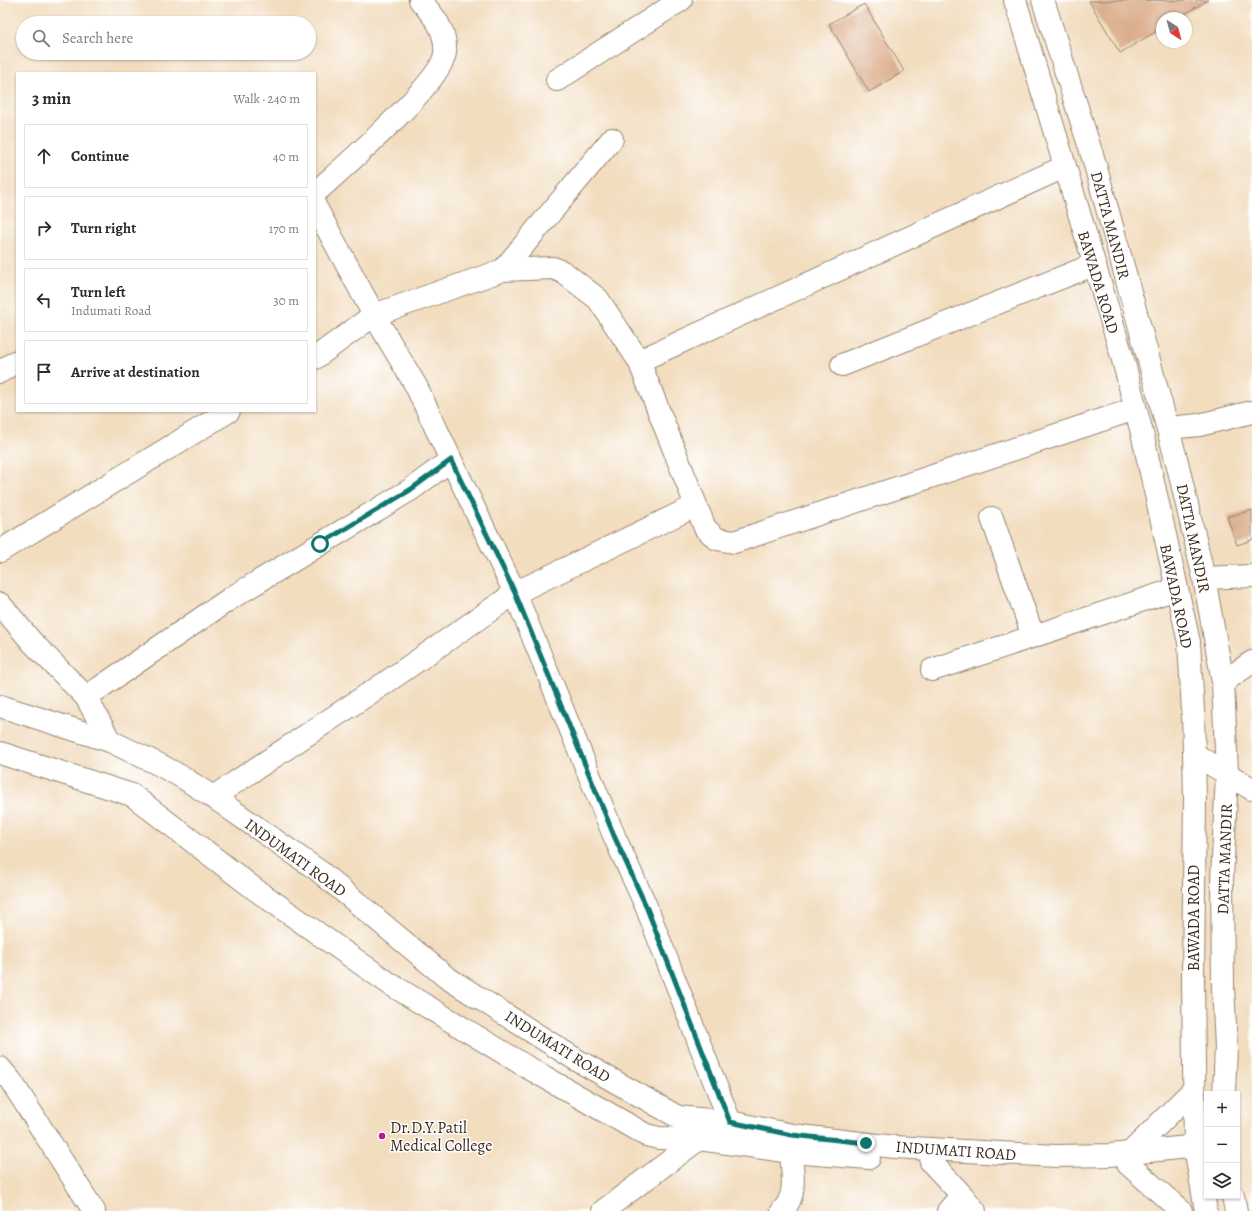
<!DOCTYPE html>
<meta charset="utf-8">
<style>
:root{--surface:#fff;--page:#f2f2f3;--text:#2b2b33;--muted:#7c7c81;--line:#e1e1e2}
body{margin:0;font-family:Alegreya,serif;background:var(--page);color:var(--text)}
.controls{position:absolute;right:12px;bottom:12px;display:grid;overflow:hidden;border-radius:0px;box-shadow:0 1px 3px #0004}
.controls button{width:36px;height:36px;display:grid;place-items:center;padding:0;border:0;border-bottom:1px solid var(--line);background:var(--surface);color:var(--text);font:20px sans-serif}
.compass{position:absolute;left:1156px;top:12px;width:36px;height:36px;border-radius:50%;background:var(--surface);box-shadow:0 1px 3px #0004;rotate:144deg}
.stop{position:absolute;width:12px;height:12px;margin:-9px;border:3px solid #0f766e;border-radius:50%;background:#fff}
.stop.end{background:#0f766e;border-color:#fff;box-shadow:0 1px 4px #0008}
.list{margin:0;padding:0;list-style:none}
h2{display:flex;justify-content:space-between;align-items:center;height:52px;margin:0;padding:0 16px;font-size:17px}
h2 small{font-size:13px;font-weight:400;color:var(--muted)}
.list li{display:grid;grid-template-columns:26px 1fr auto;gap:12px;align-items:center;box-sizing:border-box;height:64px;margin:0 8px 8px;padding:0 8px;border:1px solid var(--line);border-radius:0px}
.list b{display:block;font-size:15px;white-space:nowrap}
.list p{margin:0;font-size:13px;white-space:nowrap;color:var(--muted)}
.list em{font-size:13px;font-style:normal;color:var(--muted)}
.icon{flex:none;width:22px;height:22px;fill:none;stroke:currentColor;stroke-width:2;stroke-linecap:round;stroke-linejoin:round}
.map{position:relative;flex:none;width:1252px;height:1211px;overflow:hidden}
.search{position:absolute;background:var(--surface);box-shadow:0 1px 3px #0004;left:16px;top:16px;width:300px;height:44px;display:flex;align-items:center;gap:10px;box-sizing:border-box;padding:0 14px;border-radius:22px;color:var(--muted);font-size:15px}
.panel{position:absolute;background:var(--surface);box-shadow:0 1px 3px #0004;left:16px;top:72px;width:300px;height:340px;border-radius:0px}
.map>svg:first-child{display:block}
.building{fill:#dbaf8d}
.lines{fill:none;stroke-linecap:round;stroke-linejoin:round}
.minor-casing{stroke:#96846e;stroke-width:24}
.major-casing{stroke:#96846e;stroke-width:24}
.minor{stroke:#fff;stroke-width:22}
.major{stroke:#fff;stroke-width:22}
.route{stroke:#0f766e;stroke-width:5}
.poi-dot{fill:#b5179e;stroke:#fff;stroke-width:1.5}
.labels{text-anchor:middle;stroke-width:3;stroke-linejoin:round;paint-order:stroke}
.street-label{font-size:16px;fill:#3b2a1e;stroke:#fff}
.poi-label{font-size:16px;fill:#3b2a1e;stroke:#fff;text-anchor:start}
</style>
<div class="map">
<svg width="1252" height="1211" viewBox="0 0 1252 1211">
<rect width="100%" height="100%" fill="#fff"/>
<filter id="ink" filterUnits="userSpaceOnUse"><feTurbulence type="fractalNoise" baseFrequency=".025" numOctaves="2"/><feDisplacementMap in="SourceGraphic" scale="8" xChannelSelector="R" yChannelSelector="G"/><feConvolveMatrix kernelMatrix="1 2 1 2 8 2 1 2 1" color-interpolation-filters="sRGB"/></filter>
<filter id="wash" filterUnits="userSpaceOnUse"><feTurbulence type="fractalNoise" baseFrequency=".012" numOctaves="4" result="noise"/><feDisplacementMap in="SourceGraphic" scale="16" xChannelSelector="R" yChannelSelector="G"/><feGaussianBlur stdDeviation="0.9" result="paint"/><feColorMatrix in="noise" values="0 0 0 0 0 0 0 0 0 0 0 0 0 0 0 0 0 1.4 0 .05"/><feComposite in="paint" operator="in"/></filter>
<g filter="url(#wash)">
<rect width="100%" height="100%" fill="#f2ddbf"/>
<g id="blocks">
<!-- building -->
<path class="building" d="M1208,0L1178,18H1162V28L1120,53L1089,1Z
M864,4L904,71L869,92L829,24Z
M1252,510V540L1237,545L1227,517Z"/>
</g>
</g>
<g filter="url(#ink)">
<use href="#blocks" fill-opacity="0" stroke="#96846e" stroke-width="1"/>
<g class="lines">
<defs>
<path id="minor" d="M557,80L681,0
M315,193C339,171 443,82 445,53C447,31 434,16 420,0
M503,270L612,139
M315,358L374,315L503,270L553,268L563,272L598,299L639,361L705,528L717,539L734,542L1135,409
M639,361L1064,167
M842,365L1093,265
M0,372L17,361
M1168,428L1199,425L1252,412
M695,506L515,593L615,838L646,906L730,1122
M992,518L1033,636
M0,551L229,411
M1204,578L1252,576
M0,604L32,642L86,697L110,741
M932,670L1176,589
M1223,682L1252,662
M86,697L231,598L410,490L451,460L416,386L374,315L315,206
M213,797L388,681L515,593L451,460
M0,1068L11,1081L94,1211
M931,1162L962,1195L948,1211
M962,1195L975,1211
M603,1211L699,1139
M782,1211C798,1195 792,1173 791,1152"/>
<path id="major" d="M1015,0L1122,356L1143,437L1189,642L1193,711L1195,797L1193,980L1195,1147L1206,1211
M1043,0L1094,161L1177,462L1204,578L1223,682L1227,774L1222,880L1223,986L1226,1047L1224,1094
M0,706L110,741L160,765L182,777L213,797L319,871L446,977L575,1059L678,1117L730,1122L792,1135L895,1147L1056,1156L1110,1155L1207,1145
M0,753L132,795L256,890L390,984L527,1067L646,1135L659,1138L699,1139L791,1152L869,1158
M1194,754L1252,789
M1130,1153L1194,1089
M1128,1164L1181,1211
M1233,1196L1236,1211"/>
</defs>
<!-- minor casing -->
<use href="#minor" class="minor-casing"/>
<!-- major casing -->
<use href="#major" class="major-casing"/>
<!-- minor -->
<use href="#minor" class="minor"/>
<!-- major -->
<use href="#major" class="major"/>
</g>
</g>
<g class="lines" filter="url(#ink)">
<!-- route -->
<path class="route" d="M320,544L410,490L451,460L515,593L615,838L646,906L730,1122L792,1135L866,1143"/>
</g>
<!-- markers -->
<circle class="poi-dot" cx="382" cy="1136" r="4"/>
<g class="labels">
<!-- street labels -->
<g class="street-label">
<text transform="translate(1111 225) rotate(75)" y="6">DATTA MANDIR</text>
<text transform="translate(1099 282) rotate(73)" y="6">BAWADA ROAD</text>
<text transform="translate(1194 538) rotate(78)" y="6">DATTA MANDIR</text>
<text transform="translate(1177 596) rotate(78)" y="6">BAWADA ROAD</text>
<text transform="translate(296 857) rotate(36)" y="6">INDUMATI ROAD</text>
<text transform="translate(1224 859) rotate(-88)" y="6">DATTA MANDIR</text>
<text transform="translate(1193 918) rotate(-90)" y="6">BAWADA ROAD</text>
<text transform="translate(558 1046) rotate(32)" y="6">INDUMATI ROAD</text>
<text transform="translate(956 1150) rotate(4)" y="6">INDUMATI ROAD</text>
</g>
<!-- poi labels -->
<g class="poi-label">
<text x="390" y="1133">Dr.D.Y.Patil<tspan x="390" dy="18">Medical College</tspan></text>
</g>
</g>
</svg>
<div class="controls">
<button>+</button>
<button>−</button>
<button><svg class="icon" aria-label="layers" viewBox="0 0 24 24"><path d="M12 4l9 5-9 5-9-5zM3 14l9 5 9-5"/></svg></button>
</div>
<svg class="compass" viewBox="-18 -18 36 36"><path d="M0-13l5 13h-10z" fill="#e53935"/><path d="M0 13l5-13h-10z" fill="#7c7c81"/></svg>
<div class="stop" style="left:320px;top:544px"></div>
<div class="stop end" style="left:866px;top:1143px"></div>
<div class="search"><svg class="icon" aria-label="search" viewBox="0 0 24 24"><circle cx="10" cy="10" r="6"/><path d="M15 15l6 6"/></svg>Search here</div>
<section class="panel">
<h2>3 min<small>Walk · 240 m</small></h2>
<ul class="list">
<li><svg class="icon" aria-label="ahead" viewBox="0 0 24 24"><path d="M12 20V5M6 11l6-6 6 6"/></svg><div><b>Continue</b></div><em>40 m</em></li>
<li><svg class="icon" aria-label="right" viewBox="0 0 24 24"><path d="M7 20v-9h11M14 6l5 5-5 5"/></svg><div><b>Turn right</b></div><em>170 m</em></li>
<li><svg class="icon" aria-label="left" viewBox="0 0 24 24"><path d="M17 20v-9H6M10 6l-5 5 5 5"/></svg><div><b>Turn left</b><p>Indumati Road</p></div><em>30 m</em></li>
<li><svg class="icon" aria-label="arrive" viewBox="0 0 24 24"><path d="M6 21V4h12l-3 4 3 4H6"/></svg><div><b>Arrive at destination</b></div></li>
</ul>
</section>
</div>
